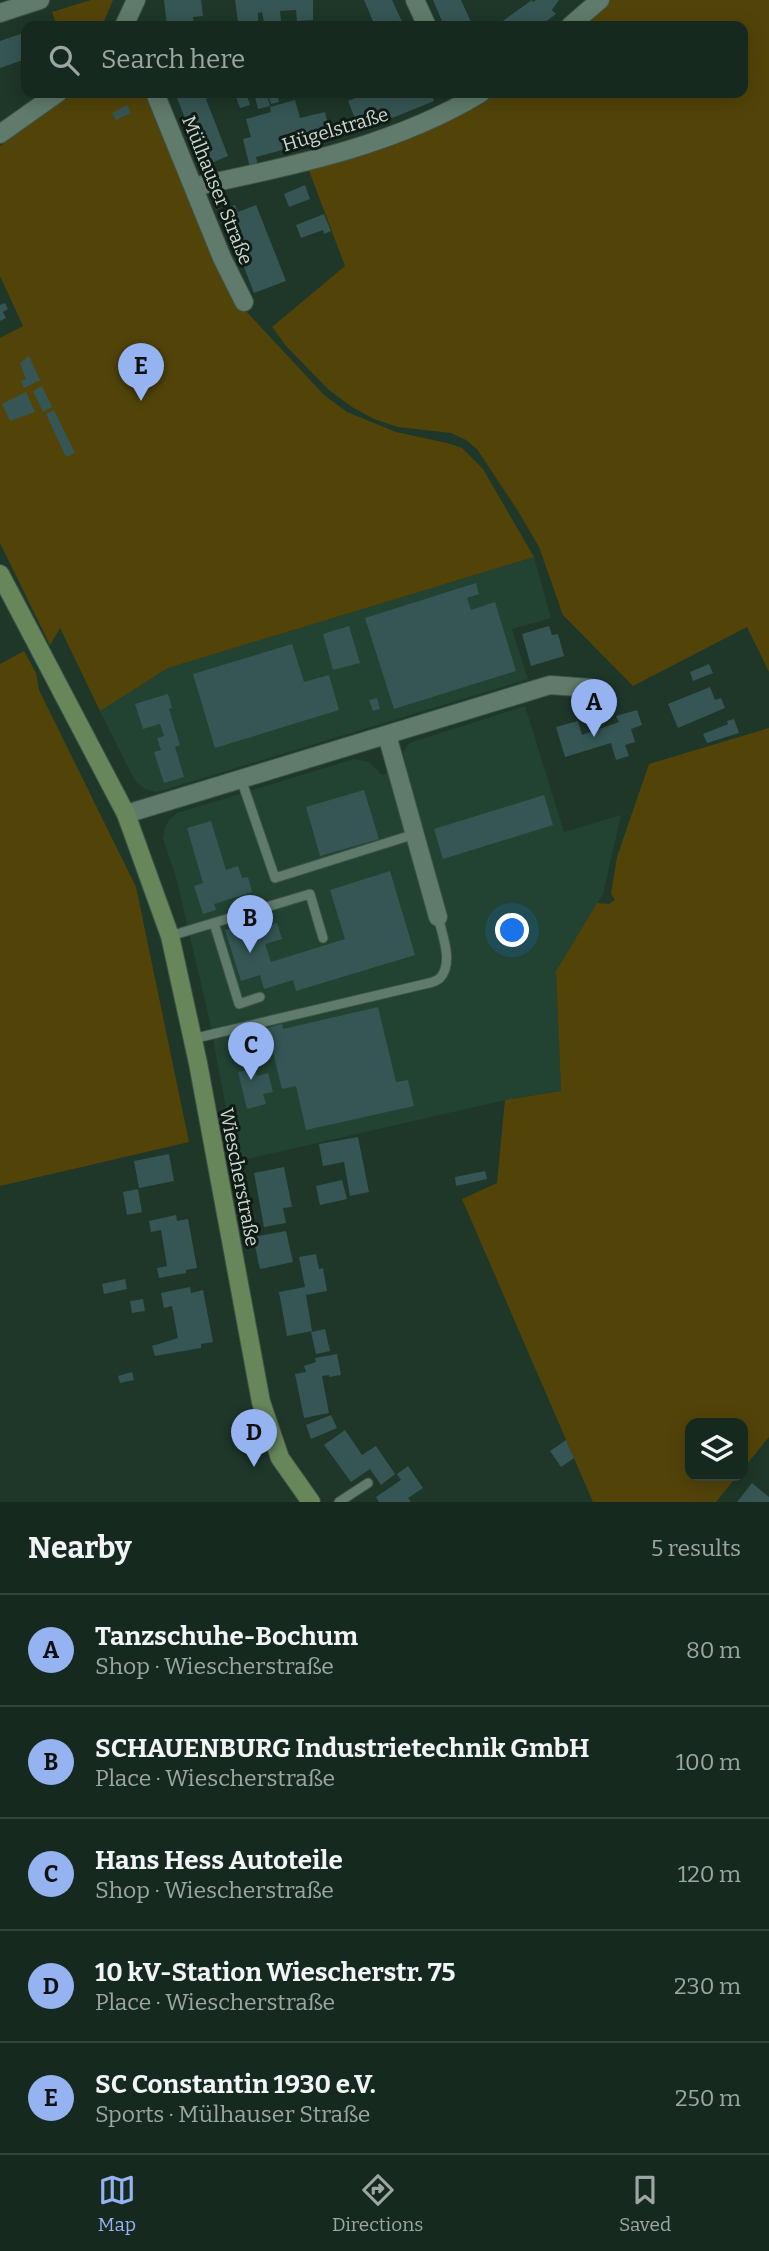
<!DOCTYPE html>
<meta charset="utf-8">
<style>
:root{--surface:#16291f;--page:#23352c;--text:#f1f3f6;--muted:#9ea6a4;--line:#35453d;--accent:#95b2f1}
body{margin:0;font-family:Bitter,serif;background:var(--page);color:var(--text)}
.controls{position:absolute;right:21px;bottom:21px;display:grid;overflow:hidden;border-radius:14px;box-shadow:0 4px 18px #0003}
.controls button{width:63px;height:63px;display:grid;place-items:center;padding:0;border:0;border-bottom:2px solid var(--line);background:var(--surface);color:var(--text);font:35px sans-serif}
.you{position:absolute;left:513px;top:931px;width:24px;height:24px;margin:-18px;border:5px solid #fff;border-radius:50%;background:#1a73e8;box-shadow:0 0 0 10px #1a73e833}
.badge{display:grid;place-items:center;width:46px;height:46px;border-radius:50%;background:var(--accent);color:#111;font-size:23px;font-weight:700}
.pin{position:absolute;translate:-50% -58px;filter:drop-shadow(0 2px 4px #0008)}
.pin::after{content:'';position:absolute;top:37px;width:24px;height:21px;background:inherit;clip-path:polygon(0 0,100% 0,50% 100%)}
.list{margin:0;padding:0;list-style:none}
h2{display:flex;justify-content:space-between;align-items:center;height:91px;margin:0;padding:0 28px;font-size:30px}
h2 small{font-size:23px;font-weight:400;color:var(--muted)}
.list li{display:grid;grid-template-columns:46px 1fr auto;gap:21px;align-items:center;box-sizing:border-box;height:112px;padding:0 28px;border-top:2px solid var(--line)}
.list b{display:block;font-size:26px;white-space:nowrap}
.list p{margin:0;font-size:23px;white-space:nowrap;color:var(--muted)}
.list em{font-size:23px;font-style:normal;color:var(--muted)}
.icon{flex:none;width:38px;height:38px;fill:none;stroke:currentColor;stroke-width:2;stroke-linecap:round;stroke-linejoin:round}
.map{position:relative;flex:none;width:769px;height:1502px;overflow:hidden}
.search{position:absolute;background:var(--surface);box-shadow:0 4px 18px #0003;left:21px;right:21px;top:21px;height:77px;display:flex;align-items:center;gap:18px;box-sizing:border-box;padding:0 24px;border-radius:14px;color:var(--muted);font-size:26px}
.sheet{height:651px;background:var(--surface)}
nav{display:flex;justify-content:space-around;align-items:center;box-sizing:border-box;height:98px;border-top:2px solid var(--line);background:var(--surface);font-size:19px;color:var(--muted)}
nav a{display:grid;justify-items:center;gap:4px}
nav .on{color:var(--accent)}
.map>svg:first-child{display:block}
.built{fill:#224332}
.green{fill:#524409}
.building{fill:#355654}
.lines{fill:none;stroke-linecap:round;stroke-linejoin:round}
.lane-casing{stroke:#3d5347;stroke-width:11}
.street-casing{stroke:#3d5347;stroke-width:20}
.secondary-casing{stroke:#3d5347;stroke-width:20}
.lane{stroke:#607b6b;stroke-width:9}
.street{stroke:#607b6b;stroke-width:18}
.secondary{stroke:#67865a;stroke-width:18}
.labels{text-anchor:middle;stroke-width:6;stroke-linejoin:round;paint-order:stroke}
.street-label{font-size:19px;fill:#ccdad1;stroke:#111b15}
</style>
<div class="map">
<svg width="769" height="1502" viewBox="0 0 769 1502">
<rect width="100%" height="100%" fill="#1e3729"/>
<!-- built -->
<path class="built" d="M534,557L551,618L512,629L528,679L157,792L145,789L135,781L100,711L168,668Z
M525,706L564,832L621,815L603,894L556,971L561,1091L505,1100L239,1161L230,1131L210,1022L176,877L163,839L165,827L170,819L177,813L354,759L369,762L382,775L406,766L403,753L409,743Z"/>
<!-- green -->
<path class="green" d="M91,0H113L102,26H57L52,12Z
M604,0H769V672L747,627L633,686L563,615L539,547L518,511L477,449L466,440L451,433L398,427L374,419L352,407L329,390L287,347L272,327L345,266L308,168L469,107L492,93H743V26H573Z
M74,93H150L244,309L324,395L347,412L396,432L447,443L462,448L483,469L534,557L168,668L100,711L60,628L50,645L0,543V338L23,326L0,276V146Z
M24,651L36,673L39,690L136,887L189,1142L0,1186V664Z
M769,728V1437L743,1469V1423H690V1476H737L716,1502H593L462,1199L497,1183L505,1100L561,1091L556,971L597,903L609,904L615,900L611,894L617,857L649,764Z"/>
<!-- building -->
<path class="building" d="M164,0H201L203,16L193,17L194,26H167Z
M235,0H313V20L297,21L296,10L280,11L281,21L264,22L262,12L258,13V21L238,22Z
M364,0H392L404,26H375Z
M433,0H461L471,22L461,26H444Z
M532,0L533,2L536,0H559L552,10L556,14L540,26H503L500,23Z
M26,32V59L0,68V41Z
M175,93H213L214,96L206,99L228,156L204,166Z
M246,93L250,105L240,108L236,97Z
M277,93L279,102L271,104L268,95Z
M369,93H431L434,101L360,131L348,101Z
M267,95L270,106L258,109L255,97Z
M295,100L300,118L325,112L331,137L296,146L297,149L291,151L290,148L256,157L258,166L250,168L243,139L251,137L246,119L271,112L270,107Z
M127,105L131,113L116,120L112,113Z
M305,185L310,199L289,207L284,194Z
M235,205L238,212L256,205L286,281L254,293L222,210Z
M324,214L331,231L324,234L323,230L301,238L296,225Z
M5,303L8,309L3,312L6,318L0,321V305Z
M29,356L40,380L24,388L21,381L26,379L20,363Z
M42,386L52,407L43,412L33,391Z
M26,392L35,412L10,421L2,404Z
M54,410L75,453L66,457L46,414Z
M476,583L479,594L467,598L471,610L495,602L516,671L394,709L365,618Z
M349,626L360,663L333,670L323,634Z
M549,626L552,635L558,634L564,656L531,666L522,634Z
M292,644L304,682L329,675L339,710L215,748L193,674Z
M709,664L713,673L693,681L690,672Z
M710,687L715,700L721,698L725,708L678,728L668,704Z
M168,694L172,708L169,709L180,745L175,747L184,777L164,783L154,752L161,750L157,738L164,736L160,724L143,729L135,704Z
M377,698L380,709L373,711L369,700Z
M637,710L642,725L631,729L635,742L625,745L629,756L616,760L611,743L565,757L556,727L578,721L582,735L619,722L616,716Z
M734,719L739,733L707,743L703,734L728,724L727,721Z
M364,790L379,839L320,856L306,807Z
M544,795L553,825L443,859L434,829Z
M211,821L226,870L238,866L242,878L248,877L252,892L214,904L216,910L203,914L194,886L203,883L187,828Z
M390,871L415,955L296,991L293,980L264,989L260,975L241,981L225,930L269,917L271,925L277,923L282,939L265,944L271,962L345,939L330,890Z
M378,1007L396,1082L408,1080L414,1106L306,1130L296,1086L282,1089L267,1028L282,1024L283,1029Z
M255,1068L257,1076L268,1073L273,1092L263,1094L266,1104L247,1109L238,1072Z
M358,1137L369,1192L350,1196L344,1162L323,1166L319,1144Z
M169,1154L174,1181L139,1188L134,1161Z
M284,1167L292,1207L283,1208L286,1223L264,1227L254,1173Z
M485,1171L487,1179L456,1186L455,1177Z
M342,1180L347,1199L320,1205L316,1186Z
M138,1189L142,1212L127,1215L123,1192Z
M176,1215L177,1221L188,1219L197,1268L186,1270V1273L159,1278L157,1268L167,1266L161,1230L151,1232L149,1221Z
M286,1231L293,1262L260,1269L253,1237Z
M316,1254L319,1269L323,1268L327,1291L306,1295L312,1331L287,1336L279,1292L305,1287L299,1257Z
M125,1279L127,1289L104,1294L102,1284Z
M190,1287L191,1293L203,1290L213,1342L201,1344V1348L155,1356L152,1346L178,1338L172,1306L164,1308L161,1293Z
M143,1299L145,1311L132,1313L130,1301Z
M325,1329L330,1351L316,1354L311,1332Z
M337,1354L341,1375L329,1377V1375L322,1376L329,1413L304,1418L295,1374L306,1372L304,1366L316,1362L315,1358Z
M132,1372L134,1380L120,1383L118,1376Z
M331,1415L337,1428L311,1439L306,1425Z
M345,1430L362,1455L376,1446L395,1474L381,1485L370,1469L351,1482L324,1445Z
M566,1440L574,1458L561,1467L550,1451Z
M408,1466L423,1488L408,1498L411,1502H379L376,1497L401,1480L397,1474Z
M752,1483L769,1497V1502H737Z"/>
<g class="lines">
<defs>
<path id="lane" d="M241,779L275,878L415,834
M214,923L239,1004L260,997
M170,936L310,894L323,938
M192,1039L429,983C433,982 437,981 440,978C454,963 442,934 438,917
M339,1502L368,1483"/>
<path id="street" d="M415,0L427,26
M0,13L40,0
M124,26L136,0
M570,26L600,0
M155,93L222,258L244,302
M0,134L58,93
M193,187C292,166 394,146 481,93
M387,735L438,917
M126,814L550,685L591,688"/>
<path id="secondary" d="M0,574L126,814L170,936L198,1063L261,1402L280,1458L311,1502"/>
</defs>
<!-- lane casing -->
<use href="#lane" class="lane-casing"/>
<!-- street casing -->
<use href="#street" class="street-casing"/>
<!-- secondary casing -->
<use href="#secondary" class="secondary-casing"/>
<!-- lane -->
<use href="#lane" class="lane"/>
<!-- street -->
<use href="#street" class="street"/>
<!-- secondary -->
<use href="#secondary" class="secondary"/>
</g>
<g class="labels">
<!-- street labels -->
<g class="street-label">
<text transform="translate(335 129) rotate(-17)" y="7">Hügelstraße</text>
<text transform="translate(218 190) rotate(68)" y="7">Mülhauser Straße</text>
<text transform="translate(240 1177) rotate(79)" y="7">Wiescherstraße</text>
</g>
</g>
</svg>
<div class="controls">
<button><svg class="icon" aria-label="layers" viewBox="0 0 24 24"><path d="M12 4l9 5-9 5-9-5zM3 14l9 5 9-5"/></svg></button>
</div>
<div class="you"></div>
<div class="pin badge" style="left:594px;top:737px">A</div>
<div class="pin badge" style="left:250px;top:953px">B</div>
<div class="pin badge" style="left:251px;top:1080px">C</div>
<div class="pin badge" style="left:254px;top:1467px">D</div>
<div class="pin badge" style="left:141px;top:401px">E</div>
<div class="search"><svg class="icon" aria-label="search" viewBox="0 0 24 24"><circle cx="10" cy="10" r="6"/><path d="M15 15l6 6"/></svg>Search here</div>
</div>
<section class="sheet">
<h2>Nearby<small>5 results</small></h2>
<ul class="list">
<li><span class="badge">A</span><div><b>Tanzschuhe-Bochum</b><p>Shop · Wiescherstraße</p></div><em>80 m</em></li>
<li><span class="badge">B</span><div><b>SCHAUENBURG Industrietechnik GmbH</b><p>Place · Wiescherstraße</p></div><em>100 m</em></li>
<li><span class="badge">C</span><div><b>Hans Hess Autoteile</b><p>Shop · Wiescherstraße</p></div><em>120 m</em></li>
<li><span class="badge">D</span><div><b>10 kV-Station Wiescherstr. 75</b><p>Place · Wiescherstraße</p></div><em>230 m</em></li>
<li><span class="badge">E</span><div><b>SC Constantin 1930 e.V.</b><p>Sports · Mülhauser Straße</p></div><em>250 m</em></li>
</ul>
</section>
<nav>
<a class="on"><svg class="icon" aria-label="map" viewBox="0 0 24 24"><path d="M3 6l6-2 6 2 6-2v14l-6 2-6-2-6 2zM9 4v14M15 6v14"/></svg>Map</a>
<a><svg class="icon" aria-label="directions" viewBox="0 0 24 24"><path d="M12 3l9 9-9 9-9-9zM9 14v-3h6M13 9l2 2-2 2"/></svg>Directions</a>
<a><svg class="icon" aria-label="saved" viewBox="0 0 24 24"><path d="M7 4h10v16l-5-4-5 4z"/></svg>Saved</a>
</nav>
